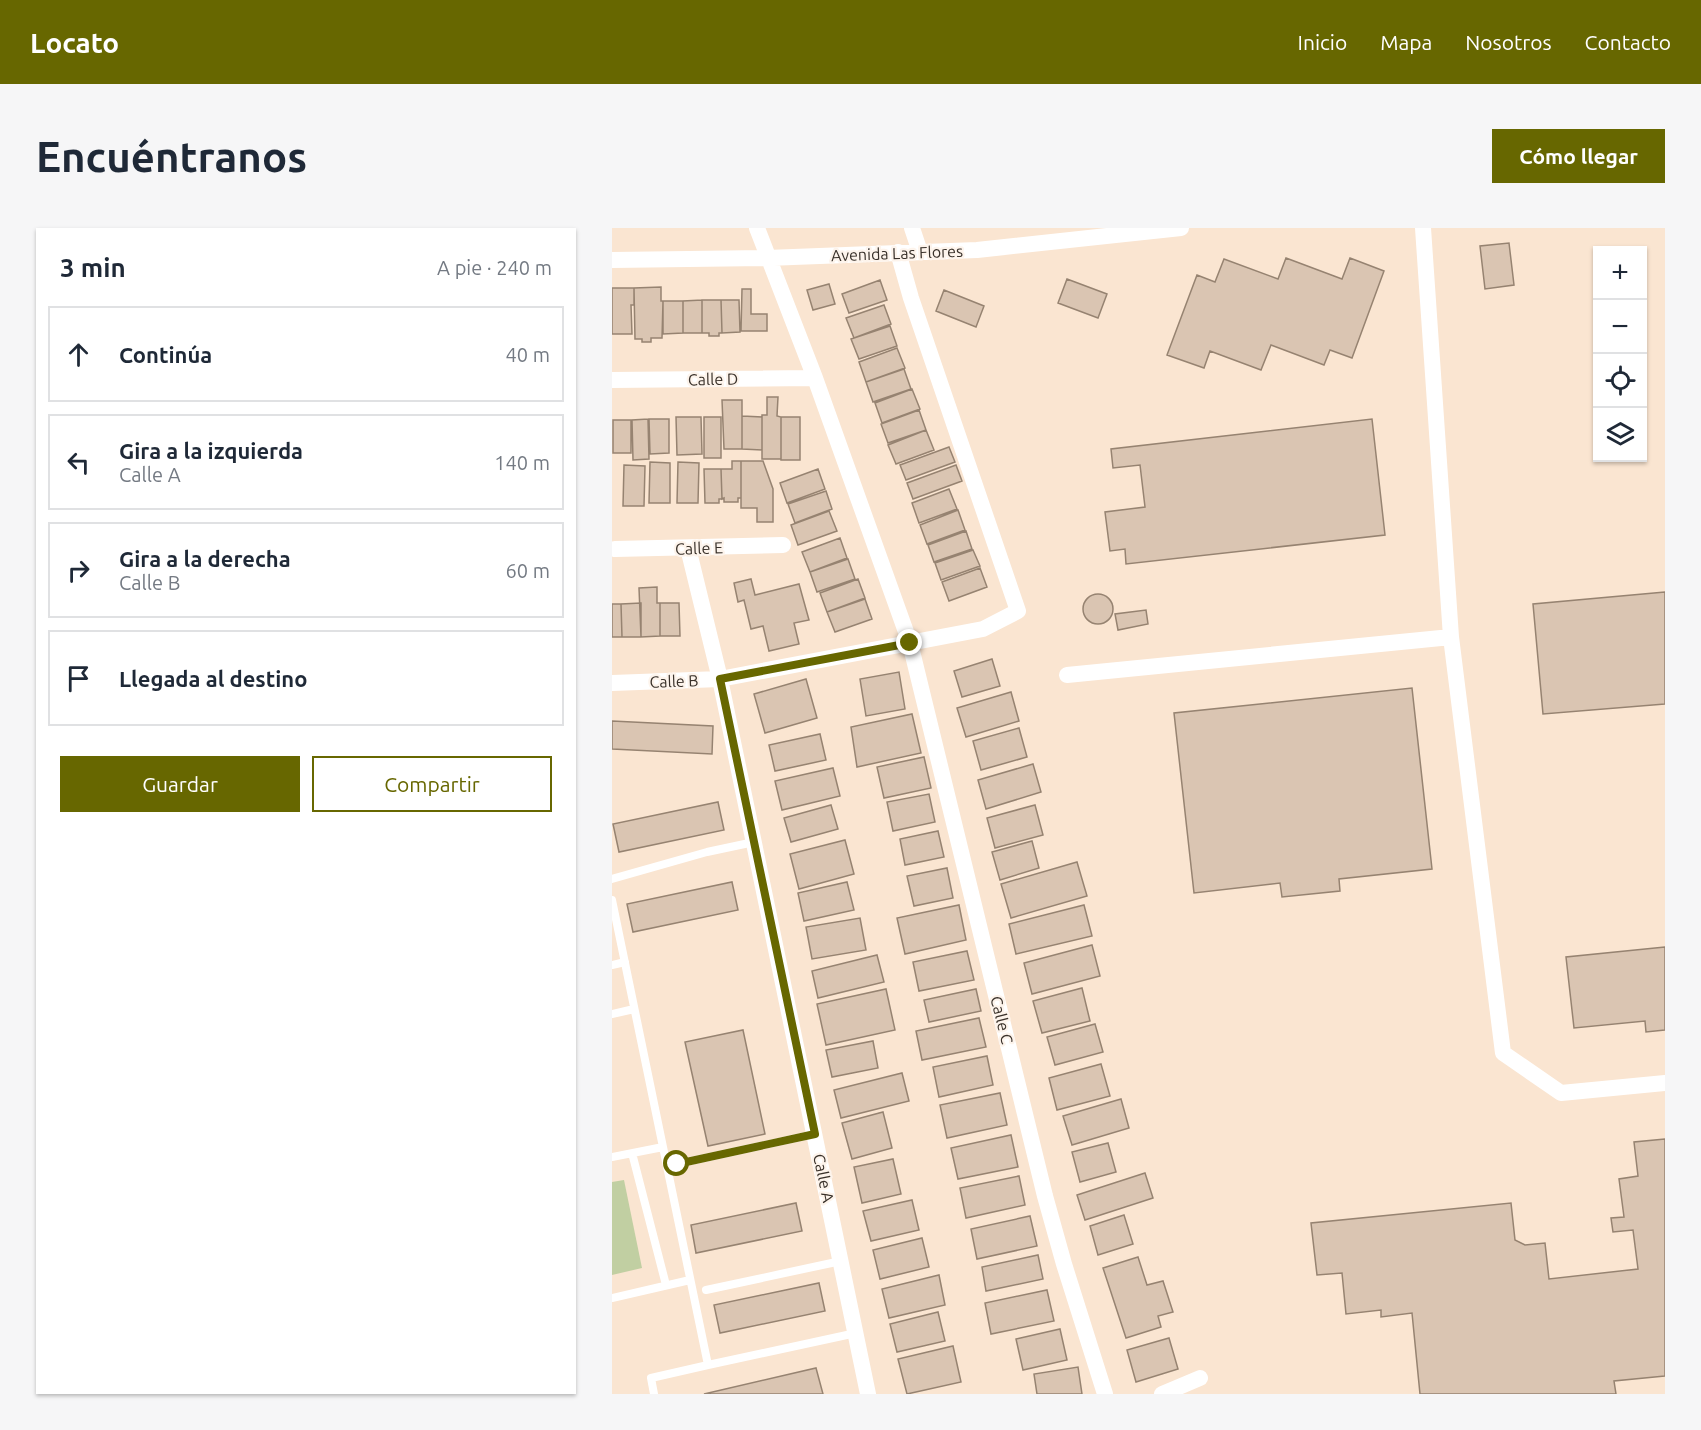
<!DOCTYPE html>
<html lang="es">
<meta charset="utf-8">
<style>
:root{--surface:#fff;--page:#f6f6f7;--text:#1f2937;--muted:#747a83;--line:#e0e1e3;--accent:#676700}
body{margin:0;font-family:Ubuntu,sans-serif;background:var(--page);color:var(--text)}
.controls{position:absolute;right:18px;top:18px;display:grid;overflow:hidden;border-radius:0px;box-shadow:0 2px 4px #0004}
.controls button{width:54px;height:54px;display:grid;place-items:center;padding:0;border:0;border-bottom:2px solid var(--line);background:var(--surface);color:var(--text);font:30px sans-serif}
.stop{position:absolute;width:18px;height:18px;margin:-14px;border:4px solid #676700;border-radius:50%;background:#fff}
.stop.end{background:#676700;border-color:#fff;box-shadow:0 2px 6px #0008}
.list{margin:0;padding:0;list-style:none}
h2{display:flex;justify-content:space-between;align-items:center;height:78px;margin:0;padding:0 24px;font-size:26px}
h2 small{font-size:20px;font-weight:400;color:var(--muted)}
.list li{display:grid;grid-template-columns:39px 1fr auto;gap:18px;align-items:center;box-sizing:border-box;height:96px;margin:0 12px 12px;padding:0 12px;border:2px solid var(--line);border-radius:0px}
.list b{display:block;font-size:22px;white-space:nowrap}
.list p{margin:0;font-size:20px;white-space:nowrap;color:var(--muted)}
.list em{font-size:20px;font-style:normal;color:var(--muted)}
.actions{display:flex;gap:12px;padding:18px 24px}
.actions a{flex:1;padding:14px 0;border:2px solid var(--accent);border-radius:0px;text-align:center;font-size:21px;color:var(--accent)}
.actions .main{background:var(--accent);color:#fff}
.icon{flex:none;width:33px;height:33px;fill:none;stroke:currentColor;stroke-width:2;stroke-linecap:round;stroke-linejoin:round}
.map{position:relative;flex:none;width:1053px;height:1166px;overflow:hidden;border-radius:0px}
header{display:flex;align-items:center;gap:36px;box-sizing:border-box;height:84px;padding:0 30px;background:var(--accent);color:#fff}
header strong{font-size:28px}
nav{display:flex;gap:33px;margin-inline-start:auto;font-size:21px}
.intro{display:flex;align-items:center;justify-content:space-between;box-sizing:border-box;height:144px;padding:0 36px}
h1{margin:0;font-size:42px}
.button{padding:15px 27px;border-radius:0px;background:var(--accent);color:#fff;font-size:21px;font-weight:700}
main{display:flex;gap:36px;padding:0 36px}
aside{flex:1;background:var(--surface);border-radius:0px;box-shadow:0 2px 4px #0004}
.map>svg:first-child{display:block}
.green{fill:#c1cfa2}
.building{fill:#dac5b2;stroke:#968371;stroke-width:1.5}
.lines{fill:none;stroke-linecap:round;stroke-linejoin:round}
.lane{stroke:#fff;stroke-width:8}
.street{stroke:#fff;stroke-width:16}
.route{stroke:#676700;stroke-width:8}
.labels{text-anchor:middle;stroke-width:4.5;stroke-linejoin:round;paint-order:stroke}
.street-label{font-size:16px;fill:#39312a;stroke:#fdf4ec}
</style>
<header>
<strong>Locato</strong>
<nav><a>Inicio</a><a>Mapa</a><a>Nosotros</a><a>Contacto</a></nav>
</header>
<div class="intro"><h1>Encuéntranos</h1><a class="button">Cómo llegar</a></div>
<main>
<aside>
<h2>3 min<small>A pie · 240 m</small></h2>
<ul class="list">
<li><svg class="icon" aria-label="ahead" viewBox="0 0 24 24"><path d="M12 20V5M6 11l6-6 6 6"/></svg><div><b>Continúa</b></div><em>40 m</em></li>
<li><svg class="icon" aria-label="left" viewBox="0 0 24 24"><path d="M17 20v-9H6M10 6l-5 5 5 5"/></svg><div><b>Gira a la izquierda</b><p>Calle A</p></div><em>140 m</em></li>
<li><svg class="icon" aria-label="right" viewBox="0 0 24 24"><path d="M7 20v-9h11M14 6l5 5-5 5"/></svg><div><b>Gira a la derecha</b><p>Calle B</p></div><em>60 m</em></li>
<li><svg class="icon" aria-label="arrive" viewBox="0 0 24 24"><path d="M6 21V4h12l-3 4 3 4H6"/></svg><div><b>Llegada al destino</b></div></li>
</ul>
<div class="actions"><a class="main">Guardar</a><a>Compartir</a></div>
</aside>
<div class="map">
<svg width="1053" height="1166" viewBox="0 0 1053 1166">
<rect width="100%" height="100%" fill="#fae5d1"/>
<!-- green -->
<path class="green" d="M12,952L30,1040L0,1047V954Z"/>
<!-- building -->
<path class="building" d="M897,15L902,57L873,61L868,18Z
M674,30L730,51L738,30L772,43L740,130L718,122L712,137L659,117L649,142L598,123L592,140L555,127L585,47L603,54L612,31L666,51Z
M455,51L495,66L486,90L446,75Z
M268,52L275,72L237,85L230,66Z
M217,56L223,76L201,82L195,62Z
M49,59V73H51L50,110H39V114H30V111H23L22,60Z
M0,60H22V77H19L20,106H0Z
M130,61H139V86H155V103H129Z
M332,62L372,78L364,99L324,83Z
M90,72V105H71V73Z
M90,72H109L110,105H107V108H97V105H90Z
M109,72H127L128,104L110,105Z
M51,73H71V105L51,106Z
M272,77L279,96L242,110L234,90Z
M278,98L285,118L247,131L239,111Z
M285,120L293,140L254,154L247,134Z
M292,141L299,161L261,174L254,154Z
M300,161L308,181L270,195L263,175Z
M155,169H166L165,188L169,189V231H150V187H155Z
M110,172H130V221H112Z
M307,182L314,202L276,215L269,196Z
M130,188L150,189V222L130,221Z
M64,189H89L90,226L65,227Z
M92,189H109V230H92Z
M169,189H188V232H169Z
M36,191L37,231L21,232L20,192Z
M37,191H57V225L38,226Z
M760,191L773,307L514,336L513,321L498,323L493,284L533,279L528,237L501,240L499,221Z
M1,192H19V225H1Z
M314,202L322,222L284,236L276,217Z
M337,219L343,234L294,252L288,237Z
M120,233H129V270H126V274H112V270L110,271L109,241H120Z
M129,233H151L161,261V294H145V280H129Z
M38,234L58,235V275H37Z
M66,234L87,235L86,275H65Z
M12,237L33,238L32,278H11Z
M344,237L350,253L301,271L295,255Z
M92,241H109L110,271H107V275H93Z
M206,241L213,261L175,275L168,255Z
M337,261L345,281L307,295L300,275Z
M214,263L220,281L183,295L176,276Z
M346,282L353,302L315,316L308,297Z
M217,283L225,303L186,317L179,297Z
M354,303L360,321L322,334L316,317Z
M228,310L235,330L198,344L190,324Z
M361,322L368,338L329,352L323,335Z
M236,331L243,351L205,364L198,344Z
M368,340L375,359L337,373L330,354Z
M139,351L143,367L187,356L197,392L182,395L187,416L157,423L151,398L139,401L132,372L126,374L122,355Z
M246,351L253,370L215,384L208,365Z
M45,359V375H48V408L29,409L27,360Z
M1053,364V476L931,486L921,376Z
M471 381a15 15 0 1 1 30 0a15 15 0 1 1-30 0Z
M253,371L260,391L223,404L215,384Z
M29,375V409H10L9,376Z
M48,375H67L68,408H48Z
M0,376H9L10,409H0Z
M534,382L536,396L506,402L503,386Z
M380,431L388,458L350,469L342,443Z
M287,444L293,481L254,488L248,451Z
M194,451L205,490L153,505L142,466Z
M800,460L820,641L727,651L728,663L670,669L668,655L582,665L562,485Z
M399,464L407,493L354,509L345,480Z
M300,486L309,525L245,539L239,499Z
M0,493L101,498L100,526L0,521Z
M407,500L415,529L369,542L361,513Z
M208,506L214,532L163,543L157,517Z
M312,529L319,560L272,570L265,539Z
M421,536L429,564L374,581L366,552Z
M221,540L228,568L170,582L163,553Z
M317,566L323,594L281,603L275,574Z
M106,574L112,602L7,624L1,596Z
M219,577L226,601L179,614L172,590Z
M423,577L431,607L383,620L375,590Z
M326,603L332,629L293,637L288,611Z
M233,612L242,646L187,661L178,626Z
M420,613L427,640L388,652L380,624Z
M465,634L475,668L399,690L389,656Z
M335,640L341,670L302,678L295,648Z
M120,654L126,682L21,704L15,676Z
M235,654L242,682L192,693L186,665Z
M347,677L354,712L293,726L285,690Z
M472,677L480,708L404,726L397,696Z
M248,690L254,722L200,731L194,699Z
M480,717L488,748L420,766L412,735Z
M1053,719V802L1034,804L1033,793L962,800L954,729Z
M355,723L362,752L307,763L301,734Z
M265,727L272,754L206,770L200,743Z
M470,760L478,793L430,805L421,773Z
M274,761L283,802L214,817L205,776Z
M364,761L369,783L317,794L312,772Z
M367,790L374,819L310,832L304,803Z
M483,796L491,824L443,837L435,809Z
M131,802L153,906L96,918L73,814Z
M261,813L266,840L220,849L214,822Z
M375,828L381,857L327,869L321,839Z
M489,836L498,868L445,882L437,850Z
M290,845L297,873L229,890L222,862Z
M388,865L395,897L335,910L328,877Z
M509,871L517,900L460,917L451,888Z
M271,884L280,920L240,931L230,895Z
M399,907L406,939L346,951L339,920Z
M1053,911V1148L1002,1153L1004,1166H808L800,1085L769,1089V1082L734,1086L730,1045L705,1047L699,995L899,975L903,1012L913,1017L933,1015L937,1051L1026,1041L1021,1002L1001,1004L999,990L1012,989L1007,951L1026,948L1022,914Z
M496,915L504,944L468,954L460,924Z
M281,931L289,966L250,975L242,939Z
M533,945L541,970L473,992L465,967Z
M407,948L413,977L354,990L348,960Z
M300,972L307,1002L259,1013L251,983Z
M184,975L190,1003L84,1025L79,997Z
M512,987L521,1016L486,1027L478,998Z
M418,988L425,1018L365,1031L359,1001Z
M310,1010L317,1039L268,1051L261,1022Z
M426,1027L431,1051L374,1063L370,1039Z
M526,1029L535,1057L551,1053L561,1084L546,1088L549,1099L514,1110L491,1040Z
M327,1047L333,1077L277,1090L270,1061Z
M207,1055L213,1083L108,1105L102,1077Z
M435,1062L442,1093L379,1106L373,1075Z
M326,1084L333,1113L285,1124L278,1096Z
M448,1101L455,1132L411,1142L404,1111Z
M557,1110L566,1141L524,1154L515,1122Z
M341,1118L349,1154L295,1166L286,1131Z
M466,1139L470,1166H425L422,1146Z
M204,1140L211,1166H92Z"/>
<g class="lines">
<!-- lane -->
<path class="lane" d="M0,651L95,624L142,614
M0,672L96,1137L39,1150L42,1166
M0,737L13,734
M0,786L22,781
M20,925L54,1057
M0,929L51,919
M65,936L203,906
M94,1062L229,1033
M0,1070L78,1052
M96,1137L244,1105"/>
<!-- street -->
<path class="street" d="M145,0L203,150L298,415L433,968L452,1036L493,1166
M300,0L308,24
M811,0L839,409L891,825L949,865L1053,855
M0,32L155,30L365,22L569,0
M0,152L203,150
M76,320L108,451L256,1166
M3,321L171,317
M455,447L839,409
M0,455L108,451L371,401L406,383L299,70L286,24
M550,1166L588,1150"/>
</g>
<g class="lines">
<!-- route -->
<path class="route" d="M65,936L203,906L108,451L298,415"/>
</g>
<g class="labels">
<!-- street labels -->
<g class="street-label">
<text transform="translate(285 25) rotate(-2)" y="6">Avenida Las Flores</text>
<text transform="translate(101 151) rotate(-1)" y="6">Calle D</text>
<text transform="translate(87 320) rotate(-2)" y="6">Calle E</text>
<text transform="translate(62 453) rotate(-2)" y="6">Calle B</text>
<text transform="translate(390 792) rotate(76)" y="6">Calle C</text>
<text transform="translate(212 950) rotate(78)" y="6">Calle A</text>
</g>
</g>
</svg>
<div class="controls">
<button>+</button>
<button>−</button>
<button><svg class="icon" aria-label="locate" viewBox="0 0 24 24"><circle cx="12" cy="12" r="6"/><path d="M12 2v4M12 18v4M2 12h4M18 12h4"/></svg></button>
<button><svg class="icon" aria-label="layers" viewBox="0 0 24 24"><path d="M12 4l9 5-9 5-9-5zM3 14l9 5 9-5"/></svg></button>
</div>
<div class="stop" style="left:65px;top:936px"></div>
<div class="stop end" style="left:298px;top:415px"></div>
</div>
</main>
